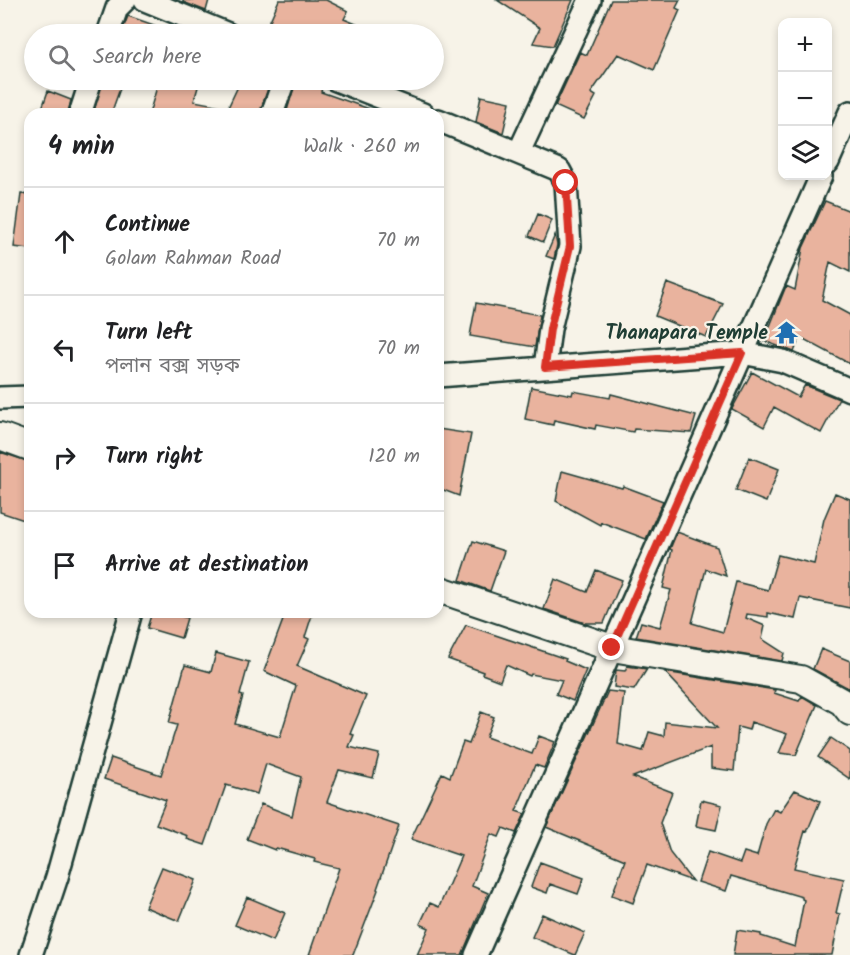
<!DOCTYPE html>
<meta charset="utf-8">
<style>
:root{--surface:#fff;--page:#f2f2f2;--text:#202124;--muted:#757577;--line:#e0e0e0}
body{margin:0;font-family:Kalam,"Noto Sans Bengali",sans-serif;background:var(--page);color:var(--text)}
.controls{position:absolute;right:18px;top:18px;display:grid;overflow:hidden;border-radius:12px;box-shadow:0 3px 9px #0003}
.controls button{width:54px;height:54px;display:grid;place-items:center;padding:0;border:0;border-bottom:2px solid var(--line);background:var(--surface);color:var(--text);font:30px sans-serif}
.stop{position:absolute;width:18px;height:18px;margin:-14px;border:4px solid #d93025;border-radius:50%;background:#fff}
.stop.end{background:#d93025;border-color:#fff;box-shadow:0 2px 6px #0008}
.list{margin:0;padding:0;list-style:none}
h2{display:flex;justify-content:space-between;align-items:center;height:78px;margin:0;padding:0 24px;font-size:26px}
h2 small{font-size:20px;font-weight:400;color:var(--muted)}
.list li{display:grid;grid-template-columns:39px 1fr auto;gap:18px;align-items:center;box-sizing:border-box;height:108px;padding:0 24px;border-top:2px solid var(--line)}
.list b{display:block;font-size:22px;white-space:nowrap}
.list p{margin:0;font-size:20px;white-space:nowrap;color:var(--muted)}
.list em{font-size:20px;font-style:normal;color:var(--muted)}
.icon{flex:none;width:33px;height:33px;fill:none;stroke:currentColor;stroke-width:2;stroke-linecap:round;stroke-linejoin:round}
.map{position:relative;flex:none;width:850px;height:955px;overflow:hidden}
.search{position:absolute;background:var(--surface);box-shadow:0 3px 9px #0003;left:24px;top:24px;width:420px;height:66px;display:flex;align-items:center;gap:15px;box-sizing:border-box;padding:0 21px;border-radius:33px;color:var(--muted);font-size:22px}
.panel{position:absolute;background:var(--surface);box-shadow:0 3px 9px #0003;left:24px;top:108px;width:420px;height:510px;border-radius:18px}
.map>svg:first-child{display:block}
.building{fill:#e9b39e;stroke:#1f3d34;stroke-width:1.5}
.lines{fill:none;stroke-linecap:round;stroke-linejoin:round}
.minor-casing{stroke:#1f3d34;stroke-width:26}
.tertiary-casing{stroke:#1f3d34;stroke-width:30}
.minor{stroke:#f7f3e8;stroke-width:21}
.tertiary{stroke:#f7f3e8;stroke-width:26}
.route{stroke:#d93025;stroke-width:8}
.labels{text-anchor:middle;stroke-width:4.5;stroke-linejoin:round;paint-order:stroke}
.poi-label{font-size:20px;font-weight:bold;fill:#1f3d34;stroke:#f7f3e8;text-anchor:end}
</style>
<div class="map">
<svg width="850" height="955" viewBox="0 0 850 955">
<rect width="100%" height="100%" fill="#f7f3e8"/>
<filter id="ink" filterUnits="userSpaceOnUse"><feTurbulence type="fractalNoise" baseFrequency=".0167" numOctaves="2"/><feDisplacementMap in="SourceGraphic" scale="12" xChannelSelector="R" yChannelSelector="G"/><feConvolveMatrix kernelMatrix="1 2 1 2 8 2 1 2 1" color-interpolation-filters="sRGB"/></filter>
<g filter="url(#ink)">
<!-- building -->
<path class="building" d="M184,0H209L206,11L183,2Z
M279,0H326L348,11L344,19L380,34H264Z
M497,0H573L553,46L533,43L540,28Z
M611,0H680L676,8L680,10L654,70L618,54L591,93L596,96L584,119L555,106L580,52L587,55Z
M128,16L174,32V34H121Z
M103,80H123L111,114H93Z
M159,80H200L194,101L221,106L220,114H149Z
M241,80H271L260,114H225Z
M296,80H314L323,82L321,92L378,112L377,114H286Z
M48,91L71,100L68,114H40Z
M481,96L510,102L503,133L476,122Z
M21,194L30,195V249L14,247Z
M825,201L850,211V272L830,262L822,300L850,315V364L800,337L794,352L764,341L786,286L795,290L803,248Z
M538,214L552,220L543,242L529,236Z
M555,235L557,245L554,259L546,256Z
M667,283L723,304L706,337L655,316Z
M476,303L540,315L535,347L470,336Z
M752,372L798,397L805,385L839,399L821,433L774,407L764,427L732,409Z
M531,387L572,395L573,391L610,398L611,394L696,416L691,433L634,429L633,432L596,425L595,429L554,420L553,425L525,419Z
M438,429L471,434L459,496L438,488Z
M0,452L30,462V522L0,512Z
M749,457L779,469L766,502L736,490Z
M562,471L622,488L623,486L663,501L646,539L601,522L600,525L556,501Z
M835,493L850,499V608L800,598L795,619L768,613V617L747,614L746,618L765,626L762,639L784,653L782,661L636,637L641,622L660,627L671,590L663,588L672,550L670,549L677,532L717,547L726,576L706,569L692,623L723,632L736,582L768,590L778,555L814,564L824,519Z
M473,541L504,551L490,591L460,580Z
M596,570L622,580L604,623H585L544,609L555,579L587,592Z
M152,612H167L187,618L181,638L147,628Z
M286,612H313L305,637L309,639L297,666L366,696L350,734L354,735L349,747L379,754L373,778L339,770L327,802L399,826L377,889L378,890L353,955H309L339,868L314,862L315,859L276,848L275,850L247,839L261,804L292,816L301,777L266,764L257,794L226,785L205,845L187,839L188,836L156,824L166,800L104,779L111,758L161,775L177,725L169,723L185,665L211,672L216,653L249,662L240,695L243,696L235,724L280,737L296,686L264,671Z
M466,625L566,659L565,661L586,670L573,701L556,694L562,680L531,674L530,676L506,665L500,681L482,674L483,672L448,659Z
M821,649L850,661V689L813,669Z
M627,666L647,669L634,690L614,687L616,670L625,671Z
M665,672L775,690L774,693L799,701L802,696L817,705L796,755L779,753L787,734L751,722L749,730L738,727L734,771L711,768V747L633,777L672,792L660,823L670,853L692,881L647,865L633,903L612,895L625,860L546,827L608,691L624,693L618,744L643,751L649,732L664,736L665,722L717,728Z
M481,712L494,717L486,737L532,754L539,736L555,742L544,768L535,765L516,811L525,814L516,833L503,828L499,837L491,834L472,886L488,893L462,955H417L429,928L420,924L430,903L439,907L461,856L411,839L442,773L450,777L463,742L469,744Z
M831,738L850,751V779L818,757Z
M795,790L820,801L807,832L805,831L794,868L844,879L836,913L840,914L832,955H733L737,930L761,934V936L795,947L804,900L802,899V897L731,876L726,891L698,882L708,852L740,863L744,852L757,856L766,824L774,809L780,812Z
M701,800L722,805L716,830L696,826Z
M540,862L584,878L578,894L550,884L547,893L531,887Z
M162,867L196,880L179,921L145,907Z
M247,897L285,913L273,941L235,925Z
M542,914L585,933L575,955L532,937Z"/>
<g class="lines">
<defs>
<path id="minor" d="M145,0L228,34
M108,34L117,8L125,0
M336,80L423,114
M80,114L91,80
M272,114L284,80
M438,120L559,170L566,183L570,246L550,329L545,367
M519,152L590,0
M828,162L850,112
M438,376L742,353L783,361L850,390
M0,398L30,397
M31,955L57,877L131,612
M476,955L821,176"/>
<path id="tertiary" d="M0,436L30,447
M438,589L612,648L801,679L842,702L850,712"/>
</defs>
<!-- minor casing -->
<use href="#minor" class="minor-casing"/>
<!-- tertiary casing -->
<use href="#tertiary" class="tertiary-casing"/>
<!-- minor -->
<use href="#minor" class="minor"/>
<!-- tertiary -->
<use href="#tertiary" class="tertiary"/>
</g>
</g>
<g class="lines" filter="url(#ink)">
<!-- route -->
<path class="route" d="M566,183L570,246L550,329L545,367L742,353L612,648"/>
</g>
<!-- icons -->
<defs>
<symbol id="temple-bare" viewBox="-9 -9 18 18"><path d="M0-6L5-2H3V0L6.5 2.5H4V6H1.5V3h-3V6H-4V2.5H-6.5L-3 0V-2H-5Z" fill="#1f6fb2" stroke="#f7f3e8" stroke-width="2.5" paint-order="stroke"/></symbol>
</defs>
<g fill-rule="evenodd">
<use href="#temple-bare" x="770" y="316" width="33" height="33"/>
</g>
<g class="labels">
<!-- poi labels -->
<g class="poi-label">
<text x="768" y="339">Thanapara Temple</text>
</g>
</g>
</svg>
<div class="controls">
<button>+</button>
<button>−</button>
<button><svg class="icon" aria-label="layers" viewBox="0 0 24 24"><path d="M12 4l9 5-9 5-9-5zM3 14l9 5 9-5"/></svg></button>
</div>
<div class="stop" style="left:566px;top:183px"></div>
<div class="stop end" style="left:612px;top:648px"></div>
<div class="search"><svg class="icon" aria-label="search" viewBox="0 0 24 24"><circle cx="10" cy="10" r="6"/><path d="M15 15l6 6"/></svg>Search here</div>
<section class="panel">
<h2>4 min<small>Walk · 260 m</small></h2>
<ul class="list">
<li><svg class="icon" aria-label="ahead" viewBox="0 0 24 24"><path d="M12 20V5M6 11l6-6 6 6"/></svg><div><b>Continue</b><p>Golam Rahman Road</p></div><em>70 m</em></li>
<li><svg class="icon" aria-label="left" viewBox="0 0 24 24"><path d="M17 20v-9H6M10 6l-5 5 5 5"/></svg><div><b>Turn left</b><p>পলান বক্স সড়ক</p></div><em>70 m</em></li>
<li><svg class="icon" aria-label="right" viewBox="0 0 24 24"><path d="M7 20v-9h11M14 6l5 5-5 5"/></svg><div><b>Turn right</b></div><em>120 m</em></li>
<li><svg class="icon" aria-label="arrive" viewBox="0 0 24 24"><path d="M6 21V4h12l-3 4 3 4H6"/></svg><div><b>Arrive at destination</b></div></li>
</ul>
</section>
</div>
